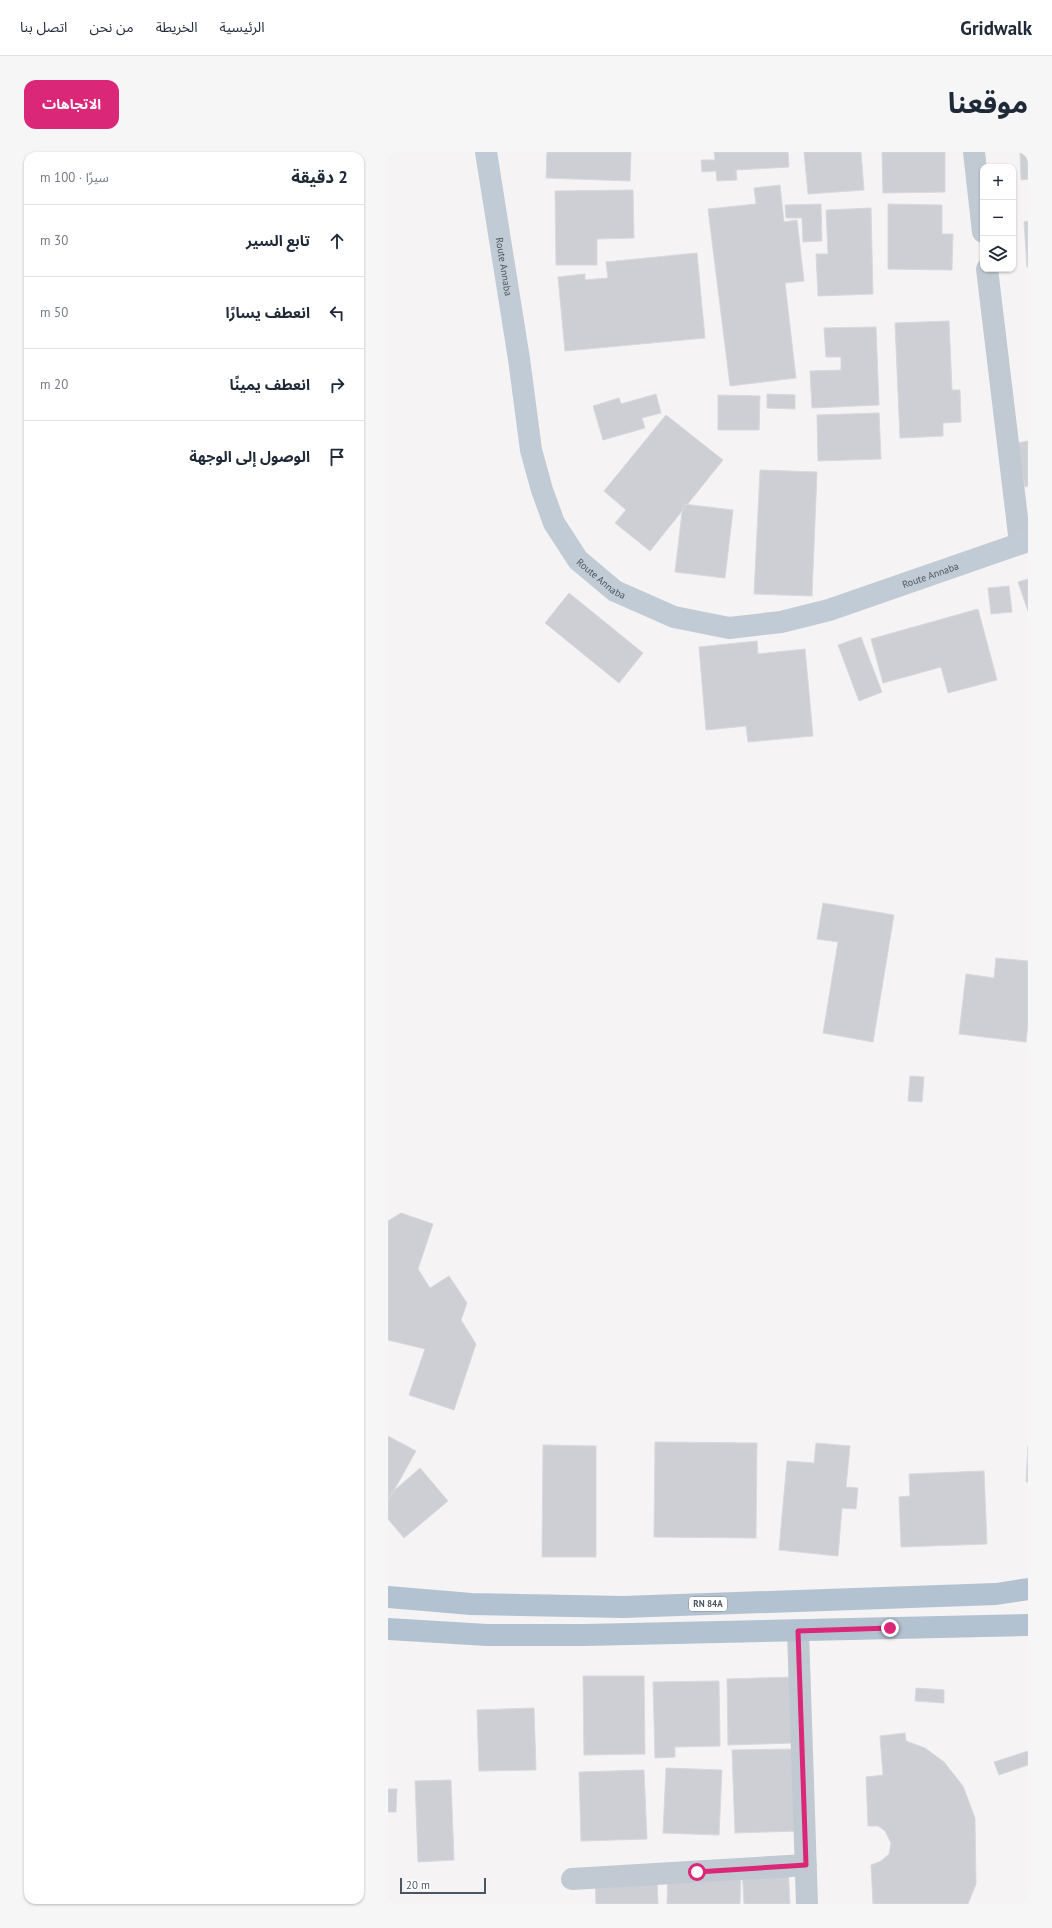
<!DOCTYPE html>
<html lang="ar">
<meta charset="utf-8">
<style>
:root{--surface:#fff;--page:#f6f6f7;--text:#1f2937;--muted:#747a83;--line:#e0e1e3;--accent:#db2777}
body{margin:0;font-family:"PT Sans","Noto Sans Arabic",sans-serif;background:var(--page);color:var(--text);direction:rtl}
.controls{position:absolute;right:12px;top:12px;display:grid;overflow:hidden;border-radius:8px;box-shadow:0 1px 3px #0004}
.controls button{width:36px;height:36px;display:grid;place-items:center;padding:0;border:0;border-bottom:1px solid var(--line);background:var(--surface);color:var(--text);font:20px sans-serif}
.scale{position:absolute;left:12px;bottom:10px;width:86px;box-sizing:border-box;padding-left:4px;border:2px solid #4a5661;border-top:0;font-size:11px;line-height:14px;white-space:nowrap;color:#4a5661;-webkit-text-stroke:3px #fff;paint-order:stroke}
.stop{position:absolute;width:12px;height:12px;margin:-9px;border:3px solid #db2777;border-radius:50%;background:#fff}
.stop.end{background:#db2777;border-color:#fff;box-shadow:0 1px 4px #0008}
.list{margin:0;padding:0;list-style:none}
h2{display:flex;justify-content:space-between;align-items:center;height:52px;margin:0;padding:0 16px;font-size:17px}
h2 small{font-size:13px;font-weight:400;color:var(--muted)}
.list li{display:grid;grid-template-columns:26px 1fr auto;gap:12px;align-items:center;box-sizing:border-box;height:72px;padding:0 16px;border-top:1px solid var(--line)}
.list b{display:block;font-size:15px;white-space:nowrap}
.list em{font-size:13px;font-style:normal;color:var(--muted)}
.icon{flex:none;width:22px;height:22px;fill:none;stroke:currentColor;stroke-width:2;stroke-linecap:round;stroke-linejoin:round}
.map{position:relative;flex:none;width:640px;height:1752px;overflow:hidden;direction:ltr;border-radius:12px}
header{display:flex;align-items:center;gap:24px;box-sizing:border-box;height:56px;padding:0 20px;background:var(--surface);border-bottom:1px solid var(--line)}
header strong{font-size:19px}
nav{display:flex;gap:22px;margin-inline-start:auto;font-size:14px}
.intro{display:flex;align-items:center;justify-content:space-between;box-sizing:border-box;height:96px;padding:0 24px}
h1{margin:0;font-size:28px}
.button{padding:10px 18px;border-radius:12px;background:var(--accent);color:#fff;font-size:14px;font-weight:700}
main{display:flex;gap:24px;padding:0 24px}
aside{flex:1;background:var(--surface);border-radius:12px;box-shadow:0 1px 3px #0004}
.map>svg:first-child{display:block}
.building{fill:#cdcfd5;stroke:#d7d9de}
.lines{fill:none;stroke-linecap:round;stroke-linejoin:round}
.street{stroke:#c1cad2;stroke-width:22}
.secondary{stroke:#c1cbd6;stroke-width:22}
.primary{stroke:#b3c2d1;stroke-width:22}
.route{stroke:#db2777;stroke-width:5}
.labels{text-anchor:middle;stroke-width:3;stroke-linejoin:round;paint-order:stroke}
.shield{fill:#fff;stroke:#808990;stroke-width:1}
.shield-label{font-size:9px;font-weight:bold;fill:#4a5661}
.street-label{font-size:10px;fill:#4a5661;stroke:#fff}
</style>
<header>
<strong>Gridwalk</strong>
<nav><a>الرئيسية</a><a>الخريطة</a><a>من نحن</a><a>اتصل بنا</a></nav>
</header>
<div class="intro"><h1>موقعنا</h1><a class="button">الاتجاهات</a></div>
<main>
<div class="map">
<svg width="640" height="1752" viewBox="0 0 640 1752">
<rect width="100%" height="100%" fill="#f5f3f3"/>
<!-- building -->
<path class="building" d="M159,0H243L242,29L158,26Z
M326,0H400L401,15L348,18L349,28L329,29L328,19L314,20L313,8H327Z
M416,0H473L476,38L420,42Z
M494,0H557V40L495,41Z
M632,0H640V27L633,28Z
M392,33L396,70L409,68L416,129L397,131L408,226L342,234L320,57L368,52L366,36Z
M245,38L246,86L209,87V113H168L167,39Z
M433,52L434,89L415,90L414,66H398L397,53Z
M500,52L554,53V82H565L564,118L500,117Z
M483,56L485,142L430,144L428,102H440L438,58Z
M640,69V115H639L636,70Z
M309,101L317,186L177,199L170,125L197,122V128L220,126L218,110Z
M561,169L564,238H572L573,270L555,271V284L512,286L507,171Z
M488,175L491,253L424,256L422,219L453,218V205H438L436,176Z
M268,242L273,261L254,266L257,276L215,288L205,254L231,246L233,252Z
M379,242L407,243V257L379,256Z
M330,243L372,244L371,278H330Z
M491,261L493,307L430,309L429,263Z
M278,263L335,308L262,399L227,371L238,358L216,339Z
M640,289V334L637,335L629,291Z
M372,318L429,320L424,444L366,442Z
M295,352L345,358L337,426L287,420Z
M640,427V459L630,430Z
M621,434L624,460L603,462L600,436Z
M181,441L255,501L231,531L157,471Z
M590,457L609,528L560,541L553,515L495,531L483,487Z
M473,485L494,540L471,549L450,493Z
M369,489L370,502L417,497L425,584L360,590L358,574L318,578L311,495Z
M435,751L506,763L485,890L435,881L450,790L429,787Z
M608,806L640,809V871L638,890L571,882L578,822L606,826Z
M522,924L536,925L534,950L520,949Z
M13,1061L45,1072L30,1117L42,1136L61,1124L79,1151L73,1168L88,1192L66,1258L21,1243L37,1197L0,1188V1069Z
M0,1284L28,1299L0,1349Z
M267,1290L369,1291L368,1386L266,1385Z
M428,1291L462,1294L458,1335L470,1336L468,1357L454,1356L450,1404L391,1398L399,1309L426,1311Z
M155,1293L208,1294V1405H154Z
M640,1294V1330H638Z
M32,1316L60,1349L16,1386L0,1367V1344Z
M596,1319L599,1392L513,1395L511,1345L522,1344L521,1322Z
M195,1524H256L257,1602L196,1603Z
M403,1525L405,1591L340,1593L339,1527Z
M331,1529L332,1594L287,1595V1605L267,1606L265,1530Z
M528,1536L556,1538V1551L527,1549Z
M146,1556L148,1618L91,1619L89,1558Z
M517,1581L518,1589L537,1596L556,1610L575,1634L587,1666L588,1732L580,1752H485L483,1713L493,1709L501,1702L503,1691L497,1679L490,1674H480L478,1625L495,1623L492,1584Z
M407,1597L410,1679L347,1681L344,1598Z
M640,1599V1613L611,1623L606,1610Z
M278,1616L334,1618L331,1683L275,1681Z
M256,1618L259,1687L193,1689L191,1620Z
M63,1628L66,1708L30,1710L27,1629Z
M0,1637H9L8,1660H0Z
M400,1713L402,1752H356L354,1715Z
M280,1715L353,1717L352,1752H279Z
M269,1723L270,1752H208L207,1725Z"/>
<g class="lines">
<!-- street -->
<path class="street" d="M586,0L595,80
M599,117L632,391
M410,1479L419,1752
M184,1727L418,1713"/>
<!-- secondary -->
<path class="secondary" id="s1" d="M98,0L131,207L143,298L154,338L166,371L190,408L227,439L286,465L341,476L393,470L441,458L640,389"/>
<!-- primary -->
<path class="primary" d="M0,1445L83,1452L235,1455L608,1442L640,1437
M0,1477L99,1483H197L640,1473"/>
</g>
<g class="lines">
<!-- route -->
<path class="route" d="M309,1720L418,1713L410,1479L502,1476"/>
</g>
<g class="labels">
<!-- shield labels -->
<rect class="shield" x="301" y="1445" width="38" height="14" rx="3"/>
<g class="shield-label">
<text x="320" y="1455">RN 84A</text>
</g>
<!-- street labels -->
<g class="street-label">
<text dy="4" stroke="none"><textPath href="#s1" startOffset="116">Route Annaba</textPath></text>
<text dy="4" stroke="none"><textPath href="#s1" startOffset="800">Route Annaba</textPath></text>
<text dy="4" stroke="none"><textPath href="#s1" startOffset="452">Route Annaba</textPath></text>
</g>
</g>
</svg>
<div class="controls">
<button>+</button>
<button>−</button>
<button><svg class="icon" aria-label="layers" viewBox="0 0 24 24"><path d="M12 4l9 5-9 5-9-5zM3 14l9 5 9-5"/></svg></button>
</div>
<div class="scale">20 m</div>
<div class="stop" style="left:309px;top:1720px"></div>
<div class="stop end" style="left:502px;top:1476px"></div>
</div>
<aside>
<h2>2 دقيقة<small>سيرًا · 100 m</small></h2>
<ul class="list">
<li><svg class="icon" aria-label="ahead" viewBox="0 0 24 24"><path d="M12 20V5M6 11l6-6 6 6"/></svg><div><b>تابع السير</b></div><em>30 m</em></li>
<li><svg class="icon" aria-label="left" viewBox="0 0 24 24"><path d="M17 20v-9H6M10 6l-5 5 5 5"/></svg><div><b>انعطف يسارًا</b></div><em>50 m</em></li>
<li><svg class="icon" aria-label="right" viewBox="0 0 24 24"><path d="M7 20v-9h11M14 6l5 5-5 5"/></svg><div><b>انعطف يمينًا</b></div><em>20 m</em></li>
<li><svg class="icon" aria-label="arrive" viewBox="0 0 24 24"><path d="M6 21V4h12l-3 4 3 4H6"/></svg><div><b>الوصول إلى الوجهة</b></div></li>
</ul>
</aside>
</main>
